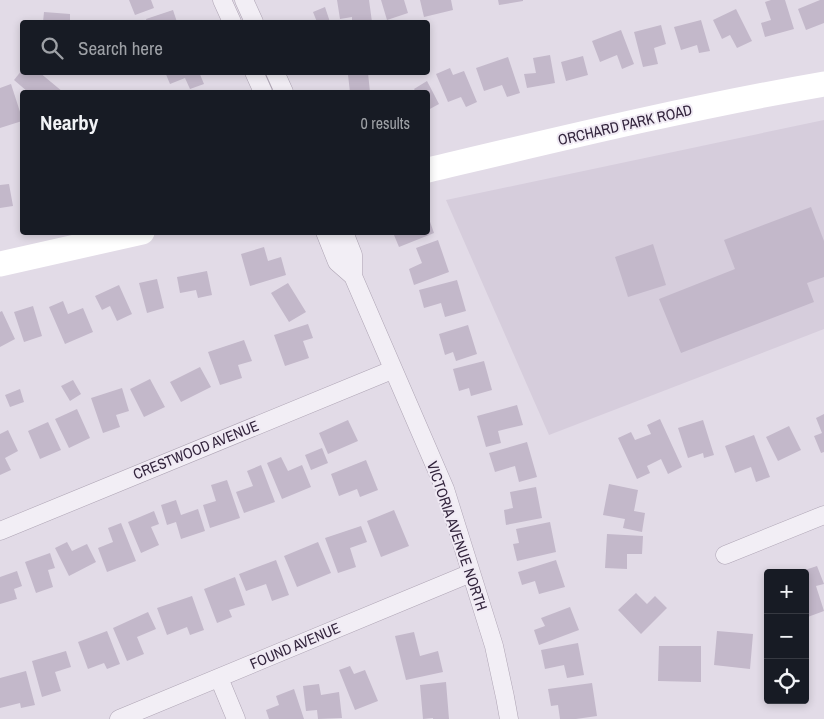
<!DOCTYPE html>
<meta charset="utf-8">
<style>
:root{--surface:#171b24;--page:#20242c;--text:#f1f3f6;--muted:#9ea1a6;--line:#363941}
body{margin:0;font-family:"Archivo Narrow",sans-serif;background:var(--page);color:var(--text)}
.controls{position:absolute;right:15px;bottom:15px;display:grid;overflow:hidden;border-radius:5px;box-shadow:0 2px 8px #0003}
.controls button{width:45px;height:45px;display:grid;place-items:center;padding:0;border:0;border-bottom:1px solid var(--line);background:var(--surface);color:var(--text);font:25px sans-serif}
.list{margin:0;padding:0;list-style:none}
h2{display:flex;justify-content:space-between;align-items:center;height:65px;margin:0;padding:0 20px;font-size:21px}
h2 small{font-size:16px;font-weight:400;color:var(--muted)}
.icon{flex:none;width:28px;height:28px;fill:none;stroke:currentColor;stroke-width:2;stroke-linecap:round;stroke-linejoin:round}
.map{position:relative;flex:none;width:824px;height:719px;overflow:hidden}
.search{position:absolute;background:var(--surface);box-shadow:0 2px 8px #0003;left:20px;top:20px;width:410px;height:55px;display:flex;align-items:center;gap:12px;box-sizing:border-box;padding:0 18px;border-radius:5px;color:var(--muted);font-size:19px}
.panel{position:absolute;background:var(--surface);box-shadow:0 2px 8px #0003;left:20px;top:90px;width:410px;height:145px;border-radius:5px}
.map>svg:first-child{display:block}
.built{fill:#d6cddc}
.building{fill:#c3b8ca}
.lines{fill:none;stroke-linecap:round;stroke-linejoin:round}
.street-casing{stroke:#aea4b4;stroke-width:19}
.street{stroke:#f2eef5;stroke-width:18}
.secondary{stroke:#fff;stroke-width:25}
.labels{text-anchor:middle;stroke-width:4;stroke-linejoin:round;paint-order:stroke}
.street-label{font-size:15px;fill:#33253d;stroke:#f0eaf4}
</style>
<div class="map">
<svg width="824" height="719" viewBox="0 0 824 719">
<rect width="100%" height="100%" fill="#e2dbe7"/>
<!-- built -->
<path class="built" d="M824,120V329L549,435L446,200Z"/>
<!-- building -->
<path class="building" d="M129,0H151L154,8L135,15Z
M337,0H369L372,22H352V17L340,19Z
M381,0H404L408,13L387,20Z
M420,0H451L453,10L424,17Z
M498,0H523V1L499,5Z
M771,0H785L794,29L765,37L761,23L771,20L765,2Z
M820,0H824V23L806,30L798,9Z
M325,7L330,22H317L313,12Z
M736,9L752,41L737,48L730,35L722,39L713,20Z
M173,10L177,22H147L146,19Z
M44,12L70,14V22H43Z
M701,20L710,51L699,53L697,45L681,50L674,27Z
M661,25L666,44L654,48L658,64L643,67L634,32Z
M621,30L634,64L622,69L617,55L600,62L592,41Z
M550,55L555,83L527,88L524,74L536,73L533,58Z
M583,56L588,75L566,81L561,62Z
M508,57L520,93L507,97L502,85L484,91L476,68Z
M450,68L453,75L464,71L477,102L466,107L461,97L448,102L436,74Z
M22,70V72H39L63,92H28L14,80Z
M165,72H199L204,84L190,89L185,78L170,84Z
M368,73L370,92H350L348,75Z
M427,81L439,104L428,110V92H416L414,89Z
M11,84L22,118V121L0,128V88Z
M9,184L13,206L0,208V185Z
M811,207L824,241V277L807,283L814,302L681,353L659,299L735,269L724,240Z
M428,216L434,233L399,247L394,235L399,232H428Z
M438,240L449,272L414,285L409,269L422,263L416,248Z
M653,244L666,285L628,297L615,257Z
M264,247L268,261L281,257L286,275L250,286L241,254Z
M207,271L212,295L198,298L196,290L180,293L177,277Z
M157,279L164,308L147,313L139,283Z
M457,280L466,311L445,317L441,303L424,308L419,290Z
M288,283L306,312L289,322L271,293Z
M119,285L132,314L117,321L110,306L102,310L95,296Z
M63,301L68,314L83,308L93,332L65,344L49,307Z
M33,306L42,336L24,342L14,312Z
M2,311L15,339L0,347V312Z
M308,324L313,338L303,341L309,358L285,366L274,335Z
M468,325L477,354L456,361L453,352L445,355L439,334Z
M244,340L252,361L238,365L242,378L220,385L208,352Z
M484,361L492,390L471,396L469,388L459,391L453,369Z
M200,367L211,387L181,402L170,382Z
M150,379L165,407L144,417L130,389Z
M73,380L81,394L70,401L61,386Z
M122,388L129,411L116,415L120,427L103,433L91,398Z
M20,389L24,402L10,407L5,395Z
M517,405L523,425L498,431L501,443L486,447L477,416Z
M77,409L90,438L69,448L55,419Z
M824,414V452L821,453L814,436L822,433L816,418Z
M660,419L682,467L668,474L661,459L647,466L650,473L637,479L618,438L631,432L635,440L651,434L647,425Z
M348,420L358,441L328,454L319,433Z
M703,420L714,455L704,458L703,453L688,458L678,428Z
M48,422L61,450L40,459L28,431Z
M789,426L801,450L778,461L766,437Z
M8,430L18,451L5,458L11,470L0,475V434Z
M754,435L770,477L756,482L751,467L735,473L725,446Z
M527,442L537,477L519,482L515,466L495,472L489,453Z
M322,448L328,463L311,470L305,455Z
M281,457L288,471L302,465L311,487L282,499L267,463Z
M366,460L378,490L360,497L357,489L339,496L331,474Z
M261,465L275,502L244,513L236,492L253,486L247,471Z
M227,480L240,518L210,528L203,505L216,501L211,485Z
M609,484L638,490L634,511L645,513L642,532L623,528L625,519L603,515Z
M536,487L542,518L506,525L504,510L513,508L510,492Z
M176,500L181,515L198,509L205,531L181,539L176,522L167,525L161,505Z
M394,510L409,546L381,557L367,521Z
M154,511L159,524L151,527L159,545L141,553L128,522Z
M550,522L556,552L517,561L513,544L519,543L516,529Z
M121,523L136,561L107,572L98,548L113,542L108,528Z
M361,526L367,542L350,548L356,567L338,573L325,538Z
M607,534L643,536L642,554H627V569L605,568Z
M67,542L72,551L87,544L96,562L69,576L55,548Z
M318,542L331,573L297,587L284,556Z
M50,553L55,568L48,570L53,587L36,593L25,562Z
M276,560L289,595L272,601L266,584L246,591L239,574Z
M556,560L565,587L539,594L535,581L522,585L518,572Z
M817,566L824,584L816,586L824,611L805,618V573L799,572Z
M17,571L22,586L14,589L17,599L0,604V577Z
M235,577L245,605L229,610L232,617L217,623L204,589Z
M636,593L647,604L655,596L667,608L641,634L618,610Z
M192,596L204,630L190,635L187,627L167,635L157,608Z
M570,607L579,630L539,645L534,630L545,626L541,618Z
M148,612L156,629L137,637L144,654L127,661L113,628Z
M107,631L120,664L107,669L104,663L88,669L78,642Z
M717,631L753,634L750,669L714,665Z
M414,632L420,656L438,651L443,672L406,680L395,636Z
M578,643L584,675L567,678L564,665L545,669L541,650Z
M659,646H701V682L658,681Z
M66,651L71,667L55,672L61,691L42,697L32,661Z
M350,666L354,674L365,670L378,701L355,710L339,670Z
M26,671L35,705L21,708L20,703L0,708V678Z
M446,682L449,719H433V718L423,719L420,685Z
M592,683L597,716L576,719H560L558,705L551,706L548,689Z
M319,684L321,695L339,692L342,718L318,719L317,710L306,711L303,686Z
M294,689L304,719H269L266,710L279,705L276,696Z"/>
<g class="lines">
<defs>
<path id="street" d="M222,0L232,22
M244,0L254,22
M254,72L263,92
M275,72L284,92
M325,232L337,262L353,276
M344,232L353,255V276L445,489L494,646L505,697L509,719
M0,531L392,370
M725,555L824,515
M219,678L236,719
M119,719L471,573"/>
</defs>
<!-- street casing -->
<use href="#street" class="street-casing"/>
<!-- street -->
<use href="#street" class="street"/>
<!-- secondary -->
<path class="secondary" d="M428,170C559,139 691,107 824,84
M0,264L142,232"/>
</g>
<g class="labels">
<!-- street labels -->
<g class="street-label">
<text transform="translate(625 125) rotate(-13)" y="5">ORCHARD PARK ROAD</text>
<text transform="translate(196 450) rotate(-22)" y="5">CRESTWOOD AVENUE</text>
<text transform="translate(457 536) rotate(71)" y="5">VICTORIA AVENUE NORTH</text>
<text transform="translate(295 646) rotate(-23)" y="5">FOUND AVENUE</text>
</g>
</g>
</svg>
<div class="controls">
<button>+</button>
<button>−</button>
<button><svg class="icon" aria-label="locate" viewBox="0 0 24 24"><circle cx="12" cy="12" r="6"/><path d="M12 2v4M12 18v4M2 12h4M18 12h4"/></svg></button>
</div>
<div class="search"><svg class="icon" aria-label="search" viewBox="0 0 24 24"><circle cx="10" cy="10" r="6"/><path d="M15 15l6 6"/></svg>Search here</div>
<section class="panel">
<h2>Nearby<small>0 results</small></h2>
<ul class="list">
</ul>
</section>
</div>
